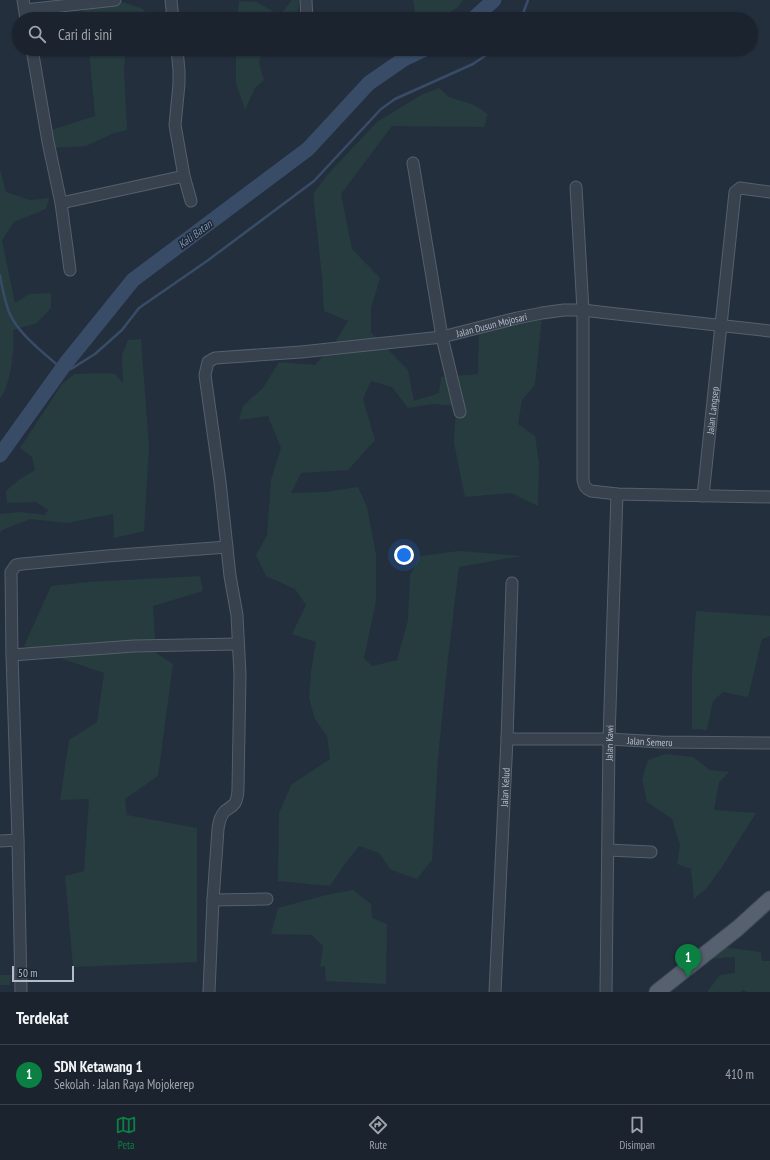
<!DOCTYPE html>
<html lang="id">
<meta charset="utf-8">
<style>
:root{--surface:#1b232e;--page:#282f3a;--text:#f1f3f6;--muted:#a0a4aa;--line:#39404a;--accent:#0b8043}
body{margin:0;font-family:"PT Sans Narrow",sans-serif;background:var(--page);color:var(--text)}
.scale{position:absolute;left:12px;bottom:10px;width:62px;box-sizing:border-box;padding-left:4px;border:2px solid #b4bcc9;border-top:0;font-size:11px;line-height:14px;white-space:nowrap;color:#b4bcc9;-webkit-text-stroke:3px #1d2633;paint-order:stroke}
.you{position:absolute;left:404px;top:555px;width:14px;height:14px;margin:-10px;border:3px solid #fff;border-radius:50%;background:#1a73e8;box-shadow:0 0 0 6px #1a73e833}
.badge{display:grid;place-items:center;width:26px;height:26px;border-radius:50%;background:var(--accent);color:#fff;font-size:13px;font-weight:700}
.pin{position:absolute;translate:-50% -33px;filter:drop-shadow(0 1px 2px #0008)}
.pin::after{content:'';position:absolute;top:21px;width:14px;height:12px;background:inherit;clip-path:polygon(0 0,100% 0,50% 100%)}
.list{margin:0;padding:0;list-style:none}
h2{display:flex;justify-content:space-between;align-items:center;height:52px;margin:0;padding:0 16px;font-size:17px}
h2 small{font-size:13px;font-weight:400;color:var(--muted)}
.list li{display:grid;grid-template-columns:26px 1fr auto;gap:12px;align-items:center;box-sizing:border-box;height:60px;padding:0 16px;border-top:1px solid var(--line)}
.list b{display:block;font-size:15px;white-space:nowrap}
.list p{margin:0;font-size:13px;white-space:nowrap;color:var(--muted)}
.list em{font-size:13px;font-style:normal;color:var(--muted)}
.icon{flex:none;width:22px;height:22px;fill:none;stroke:currentColor;stroke-width:2;stroke-linecap:round;stroke-linejoin:round}
.map{position:relative;flex:none;width:770px;height:992px;overflow:hidden}
.search{position:absolute;background:var(--surface);box-shadow:0 1px 3px #0004;left:12px;right:12px;top:12px;height:44px;display:flex;align-items:center;gap:10px;box-sizing:border-box;padding:0 14px;border-radius:22px;color:var(--muted);font-size:15px}
.sheet{height:112px;background:var(--surface)}
nav{display:flex;justify-content:space-around;align-items:center;box-sizing:border-box;height:56px;border-top:1px solid var(--line);background:var(--surface);font-size:11px;color:var(--muted)}
nav a{display:grid;justify-items:center;gap:2px}
nav .on{color:var(--accent)}
.map>svg:first-child{display:block}
.green{fill:#263c3f}
.lines{fill:none;stroke-linecap:round;stroke-linejoin:round}
.stream{stroke:#394c67;stroke-width:2.5}
.river{stroke:#394c67;stroke-width:15}
.minor-casing{stroke:#565f6c;stroke-width:13}
.major-casing{stroke:#414a57;stroke-width:17}
.minor{stroke:#38414e;stroke-width:11}
.major{stroke:#56606e;stroke-width:15}
.labels{text-anchor:middle;stroke-width:3;stroke-linejoin:round;paint-order:stroke}
.street-label{font-size:10px;fill:#b4bcc9;stroke:#1d2633}
.water-label{font-size:11px;font-style:italic;fill:#7c92b1;stroke:#1d2633}
</style>
<div class="map">
<svg width="770" height="992" viewBox="0 0 770 992">
<rect width="100%" height="100%" fill="#242f3e"/>
<!-- green -->
<path class="green" d="M82,0H113L125,3L143,9L150,19H85Z
M292,0H299L297,19H237L239,1L256,2L280,15Z
M413,0H463L458,7L439,19H416Z
M89,49H126L124,68L127,130L114,133L86,146L51,148L48,131L95,116Z
M236,49H262L259,63L264,80L255,88L245,110L236,83Z
M439,88L449,97L474,105L488,114L484,127L392,126L341,194L352,249L380,278L371,308V332L408,370L414,401L439,393L441,377L478,374L479,328L542,318L535,385L522,400L518,424L535,436L539,463L538,506L511,493L465,497L454,443L456,406L433,404L408,408L392,387L371,381L363,399L375,440L348,470L301,473L291,493L325,492L358,487L367,507L376,555V601L364,658L372,666L397,660L408,620L410,575L420,556L459,551L522,556L459,567L448,658L438,758L432,860L417,879L391,870L379,853L359,846L342,868L330,886L278,881L279,813L291,785L330,759L327,736L315,719L309,698L311,671L316,642L292,634L306,605L295,589L266,576L256,555L267,535L271,480L281,448L268,416L239,420L243,406L263,388L279,362L315,365L335,342L348,321L324,311L322,277L313,194L328,174L377,122L421,95Z
M0,170L6,192L30,200L49,198L46,209L14,222L2,240L15,303L29,294L51,293V308L37,323L13,330C13,337 14,343 13,350C13,360 8,391 0,398Z
M141,339L149,447L144,531L114,538L113,514L67,523L30,519L2,530L0,533V514L20,512L45,515L48,510L36,502L7,503L6,491L20,479L35,470L32,457L20,448L62,384L74,374L104,373L115,374L123,383L122,355L128,340Z
M200,576L203,591L153,606L156,653L173,664L158,776L125,799L127,815L197,828V962L73,967L65,876L84,871L89,799L60,800L69,740L97,722L104,673L24,646L51,586L88,582Z
M696,611L770,616V636L762,639L748,697L723,692L713,701L707,730L692,729V671Z
M666,754L693,757L710,770L729,772L719,782L714,810L756,813L722,867L706,889L694,899L691,869L677,864L680,845L672,819L647,802L642,780L648,760Z
M353,890L371,904L372,918L387,924L386,984L326,981L325,966L320,967L323,946L312,935L271,934L278,908L326,895Z
M723,947L761,952L762,961H770V992H747L743,990L740,992H707L720,975L735,973V957L709,959Z
M0,975H11L10,985H0Z"/>
<g class="lines">
<!-- stream -->
<path class="stream" d="M521,19L528,0
M0,275C2,287 5,301 9,312C17,333 45,354 62,369H71L95,354L122,330L139,308L207,261L314,181L381,109L395,99L473,64L495,49"/>
<!-- river -->
<path class="river" d="M473,19L494,0
M0,455L66,363L133,280L308,149L369,83L404,59L425,49"/>
<defs>
<g id="minor">
<path d="M23,0L26,19"/>
<path d="M171,0L173,19"/>
<path d="M306,0L307,19"/>
<path d="M25,10L115,0"/>
<path d="M32,49L48,142L61,203L70,270"/>
<path d="M177,49L179,71V84L175,125L184,176L191,201"/>
<path d="M413,163L442,337L460,412"/>
<path d="M576,187L583,310V480C584,486 585,488 591,491L617,494L770,497"/>
<path d="M61,203L184,176"/>
<path id="s1" d="M703,496C714,394 725,293 735,192L740,188L770,192"/>
<path d="M12,655L134,646L238,644"/>
<path id="s2" d="M507,739H609L661,742L770,743"/>
<path d="M0,841L18,840"/>
<path d="M608,850L651,852"/>
<path d="M213,900L267,899"/>
<path d="M21,992L18,840L12,655L11,572L16,565L22,564L107,556L227,547"/>
<path id="s3" d="M209,992L213,900L218,829C219,822 220,816 225,811C228,809 232,807 235,803C237,799 238,793 238,788L240,675L237,615L230,576L220,482L205,375L208,362L215,358L301,352L442,337L517,318L542,313L564,310H583L608,313L770,331"/>
<path id="s4" d="M495,992L507,739L512,583"/>
<path id="s5" d="M606,992L609,739L617,494"/>
</g>
<path id="major" d="M657,992L738,928L770,899"/>
</defs>
<!-- minor casing -->
<use href="#minor" class="minor-casing"/>
<!-- major casing -->
<use href="#major" class="major-casing"/>
<!-- minor -->
<use href="#minor" class="minor"/>
<!-- major -->
<use href="#major" class="major"/>
</g>
<g class="labels">
<!-- street labels -->
<g class="street-label">
<text dy="4" stroke="none"><textPath href="#s3" startOffset="927">Jalan Dusun Mojosari</textPath></text>
<text dy="4" stroke="none"><textPath href="#s1" startOffset="86">Jalan Langsep</textPath></text>
<text dy="4" stroke="none"><textPath href="#s2" startOffset="143">Jalan Semeru</textPath></text>
<text dy="4" stroke="none"><textPath href="#s5" startOffset="249">Jalan Kawi</textPath></text>
<text dy="4" stroke="none"><textPath href="#s4" startOffset="205">Jalan Kelud</textPath></text>
</g>
<!-- water labels -->
<g class="water-label">
<text transform="translate(195 234) rotate(-37)" y="4">Kali Batan</text>
</g>
</g>
</svg>
<div class="scale">50 m</div>
<div class="you"></div>
<div class="pin badge" style="left:688px;top:977px">1</div>
<div class="search"><svg class="icon" aria-label="search" viewBox="0 0 24 24"><circle cx="10" cy="10" r="6"/><path d="M15 15l6 6"/></svg>Cari di sini</div>
</div>
<section class="sheet">
<h2>Terdekat<small></small></h2>
<ul class="list">
<li><span class="badge">1</span><div><b>SDN Ketawang 1</b><p>Sekolah · Jalan Raya Mojokerep</p></div><em>410 m</em></li>
</ul>
</section>
<nav>
<a class="on"><svg class="icon" aria-label="map" viewBox="0 0 24 24"><path d="M3 6l6-2 6 2 6-2v14l-6 2-6-2-6 2zM9 4v14M15 6v14"/></svg>Peta</a>
<a><svg class="icon" aria-label="directions" viewBox="0 0 24 24"><path d="M12 3l9 9-9 9-9-9zM9 14v-3h6M13 9l2 2-2 2"/></svg>Rute</a>
<a><svg class="icon" aria-label="saved" viewBox="0 0 24 24"><path d="M7 4h10v16l-5-4-5 4z"/></svg>Disimpan</a>
</nav>
